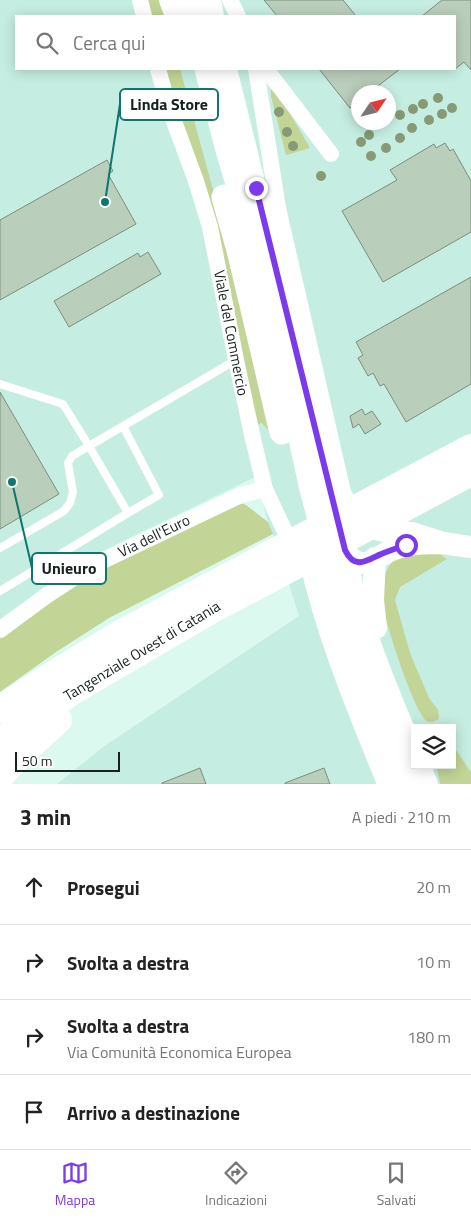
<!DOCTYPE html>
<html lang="it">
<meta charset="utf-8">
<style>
:root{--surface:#fff;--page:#f6f6f6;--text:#222;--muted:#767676;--line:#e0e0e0;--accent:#7c3aed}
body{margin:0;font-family:"Titillium Web",sans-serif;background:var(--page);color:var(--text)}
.controls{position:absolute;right:15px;bottom:15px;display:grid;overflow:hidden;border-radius:0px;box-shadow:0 2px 12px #0003}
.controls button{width:45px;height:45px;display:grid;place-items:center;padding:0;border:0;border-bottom:1px solid var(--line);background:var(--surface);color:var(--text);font:25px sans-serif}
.compass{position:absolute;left:351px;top:85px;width:45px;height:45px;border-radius:50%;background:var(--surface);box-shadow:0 2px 12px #0003;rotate:55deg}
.scale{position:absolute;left:15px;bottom:12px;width:105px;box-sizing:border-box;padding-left:5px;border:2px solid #17221f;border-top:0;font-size:14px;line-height:18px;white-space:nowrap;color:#17221f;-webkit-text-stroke:4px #fefefe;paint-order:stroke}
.stop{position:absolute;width:15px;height:15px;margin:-11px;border:4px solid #7c3aed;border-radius:50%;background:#fff}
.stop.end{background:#7c3aed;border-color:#fff;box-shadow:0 1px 5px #0008}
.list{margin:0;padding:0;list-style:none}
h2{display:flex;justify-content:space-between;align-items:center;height:65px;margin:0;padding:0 20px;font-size:21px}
h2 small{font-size:16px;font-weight:400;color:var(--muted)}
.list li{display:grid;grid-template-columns:32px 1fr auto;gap:15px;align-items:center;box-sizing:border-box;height:75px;padding:0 20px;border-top:1px solid var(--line)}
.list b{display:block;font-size:19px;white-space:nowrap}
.list p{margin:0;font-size:16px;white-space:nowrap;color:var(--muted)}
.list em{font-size:16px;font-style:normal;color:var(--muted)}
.icon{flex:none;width:28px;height:28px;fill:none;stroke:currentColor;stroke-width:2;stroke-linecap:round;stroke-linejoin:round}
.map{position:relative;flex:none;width:471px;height:784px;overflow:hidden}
.search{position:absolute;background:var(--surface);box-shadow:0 2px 12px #0003;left:15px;right:15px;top:15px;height:55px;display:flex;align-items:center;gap:12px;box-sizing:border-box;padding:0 18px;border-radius:0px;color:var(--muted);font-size:19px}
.sheet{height:365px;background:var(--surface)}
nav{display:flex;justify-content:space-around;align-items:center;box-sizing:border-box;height:70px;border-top:1px solid var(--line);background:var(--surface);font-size:14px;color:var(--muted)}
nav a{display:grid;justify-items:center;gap:2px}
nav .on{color:var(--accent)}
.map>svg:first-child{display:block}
.built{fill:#c6ede1;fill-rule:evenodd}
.green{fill:#c2d496}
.building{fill:#bacebc;stroke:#7b8e7d}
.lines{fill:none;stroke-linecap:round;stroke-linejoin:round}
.lane{stroke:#fff;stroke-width:8}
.street{stroke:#fff;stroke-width:16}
.secondary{stroke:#fff;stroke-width:22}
.primary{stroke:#fff;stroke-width:25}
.highway{stroke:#fff;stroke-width:28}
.tree{fill:#859a75}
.route{stroke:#7c3aed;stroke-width:6}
.labels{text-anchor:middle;stroke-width:4.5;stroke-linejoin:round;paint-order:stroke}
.street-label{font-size:15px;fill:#17221f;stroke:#fefefe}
.leader{fill:none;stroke:#0f766e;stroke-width:2}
.callout-dot{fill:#0f766e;stroke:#fefefe;stroke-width:2}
.callout{fill:#fefefe;stroke:#0f766e;stroke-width:2}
.callout-label{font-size:16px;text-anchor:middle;font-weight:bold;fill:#17221f}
</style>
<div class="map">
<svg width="471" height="784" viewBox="0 0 471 784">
<rect width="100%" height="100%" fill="#dbf9ef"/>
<!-- built -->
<path class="built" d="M0,0H471V784H57L103,747L299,616L273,534L268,522L255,477L76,564L0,619ZM16,16H455V69H16ZM358,92H388V122H358ZM415,728H452V765H415Z"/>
<!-- green -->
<path class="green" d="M148,0H161L165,16H152Z
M165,69H180L221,219L268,430L262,423L256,425L183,130Z
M273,89H276L310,148L286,155L271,96V90Z
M241,503L246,505L268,522L273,534L109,618L56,652L0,692V638L31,615L93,574Z
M413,548L438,553L447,559L400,587L395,600L410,653L429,698L438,710L439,717L438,720C434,721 431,723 427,721C415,715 386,624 383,607C381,596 382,580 387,570C392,559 403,554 413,548Z
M452,744L471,772V784H441L440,783L436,765H452Z"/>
<!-- building -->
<path class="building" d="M264,0H343L356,16H277Z
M442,0H471V70L464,62L455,69V16H422Z
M319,69H400L370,92H358V102L350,108Z
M445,143L450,151L453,149L471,181V232L383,282L342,211L397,180L390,170L434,144L436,148Z
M107,160L113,171L108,174L136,224L0,300V220Z
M148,252L161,274L69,327L54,301L138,253L140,257Z
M471,277V384L406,422L384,384L380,386L373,373L368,376L358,358L363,355L356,342Z
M0,392L59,494L0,529Z
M362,409L365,415L372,411L381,424L365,434L359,424L353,428L350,416Z
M200,768L206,784H162V783Z
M324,768L330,784H285V783Z"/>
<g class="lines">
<!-- lane -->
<path class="lane" d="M0,384L63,404L89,446L236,360
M123,426L159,495L128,513
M0,548L64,511L70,503L73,492L68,463L72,456L89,446L128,513L0,591"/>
<!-- street -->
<path class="street" d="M140,0L144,16
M230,0L238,16
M158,69L168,105L196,181L210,227L236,360L253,439L265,489L294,551
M256,69L278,208L343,492L357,518
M266,69L331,154
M0,630L46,596L92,566L241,495L265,489"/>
<!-- secondary -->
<path class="secondary" d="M170,0L176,16
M210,0L213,16
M226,69L345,550C349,558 355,563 363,563C372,563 384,553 392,550C409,543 426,543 443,543
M366,527L384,531L412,533L443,543L471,547
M345,550C357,621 387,690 415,756
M375,558L373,600L376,628
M419,765L427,784"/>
<!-- primary -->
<path class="primary" d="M192,0L195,16
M207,69L228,150L254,237L274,316L312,489L343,605L378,705L411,784
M224,197L239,250L282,432
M307,537C311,554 314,572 319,589C337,656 364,720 390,784"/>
<!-- highway -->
<path class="highway" d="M0,709L61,670L124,632L471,448
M0,742L69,693L209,611L471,472
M0,776L14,760L58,720"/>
</g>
<!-- trees -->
<g class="tree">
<circle cx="438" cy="98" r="5"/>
<circle cx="423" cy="104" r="5"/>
<circle cx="452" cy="108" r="5"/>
<circle cx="413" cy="109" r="5"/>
<circle cx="279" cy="112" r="5"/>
<circle cx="442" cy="114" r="5"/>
<circle cx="400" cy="115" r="5"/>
<circle cx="429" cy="120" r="5"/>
<circle cx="412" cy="128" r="5"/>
<circle cx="287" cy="132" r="5"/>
<circle cx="369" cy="135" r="5"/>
<circle cx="400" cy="138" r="5"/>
<circle cx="361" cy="142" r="5"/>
<circle cx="293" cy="146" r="5"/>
<circle cx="386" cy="148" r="5"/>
<circle cx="371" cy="156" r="5"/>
<circle cx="321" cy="176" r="5"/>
</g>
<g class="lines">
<!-- route -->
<path class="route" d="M256,188L345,550C354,569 365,562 379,555C388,551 397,548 406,545"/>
</g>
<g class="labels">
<!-- street labels -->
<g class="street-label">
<text transform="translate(231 333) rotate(79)" y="5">Viale del Commercio</text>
<text transform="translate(154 536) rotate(-26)" y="5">Via dell'Euro</text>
<text transform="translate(142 651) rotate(-31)" y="5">Tangenziale Ovest di Catania</text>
</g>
</g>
<!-- callouts -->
<path class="leader" d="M105 202L120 104M12 482L32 568"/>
<g class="callout-dot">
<circle cx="105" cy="202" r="5"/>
<circle cx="12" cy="482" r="5"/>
</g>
<g class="callout">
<rect x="120" y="89" width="98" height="31" rx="5"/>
<rect x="32" y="553" width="74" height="31" rx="5"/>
</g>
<g class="callout-label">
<text x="169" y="110">Linda Store</text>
<text x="69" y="574">Unieuro</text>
</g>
</svg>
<div class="controls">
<button><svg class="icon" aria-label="layers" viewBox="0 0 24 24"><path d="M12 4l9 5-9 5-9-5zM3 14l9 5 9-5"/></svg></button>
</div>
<svg class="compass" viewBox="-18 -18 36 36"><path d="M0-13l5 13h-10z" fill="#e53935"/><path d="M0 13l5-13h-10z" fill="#767676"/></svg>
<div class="scale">50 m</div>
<div class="stop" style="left:406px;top:545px"></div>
<div class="stop end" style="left:256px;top:188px"></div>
<div class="search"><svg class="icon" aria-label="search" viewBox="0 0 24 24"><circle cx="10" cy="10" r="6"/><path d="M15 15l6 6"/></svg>Cerca qui</div>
</div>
<section class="sheet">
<h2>3 min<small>A piedi · 210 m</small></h2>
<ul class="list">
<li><svg class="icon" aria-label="ahead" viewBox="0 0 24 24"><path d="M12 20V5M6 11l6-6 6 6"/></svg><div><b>Prosegui</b></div><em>20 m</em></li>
<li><svg class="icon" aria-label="right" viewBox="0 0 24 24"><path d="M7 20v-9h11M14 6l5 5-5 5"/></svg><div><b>Svolta a destra</b></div><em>10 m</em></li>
<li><svg class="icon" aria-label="right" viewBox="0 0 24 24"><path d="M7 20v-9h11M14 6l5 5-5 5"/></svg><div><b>Svolta a destra</b><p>Via Comunità Economica Europea</p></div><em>180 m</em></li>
<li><svg class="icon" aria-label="arrive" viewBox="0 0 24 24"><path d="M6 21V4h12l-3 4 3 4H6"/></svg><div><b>Arrivo a destinazione</b></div></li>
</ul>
</section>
<nav>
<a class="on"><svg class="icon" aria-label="map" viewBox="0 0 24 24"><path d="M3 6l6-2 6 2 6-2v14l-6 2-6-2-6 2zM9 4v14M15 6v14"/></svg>Mappa</a>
<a><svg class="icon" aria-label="directions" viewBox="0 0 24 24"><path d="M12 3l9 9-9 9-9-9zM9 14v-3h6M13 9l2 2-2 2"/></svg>Indicazioni</a>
<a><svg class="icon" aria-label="saved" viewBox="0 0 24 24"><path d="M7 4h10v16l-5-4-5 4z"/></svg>Salvati</a>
</nav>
